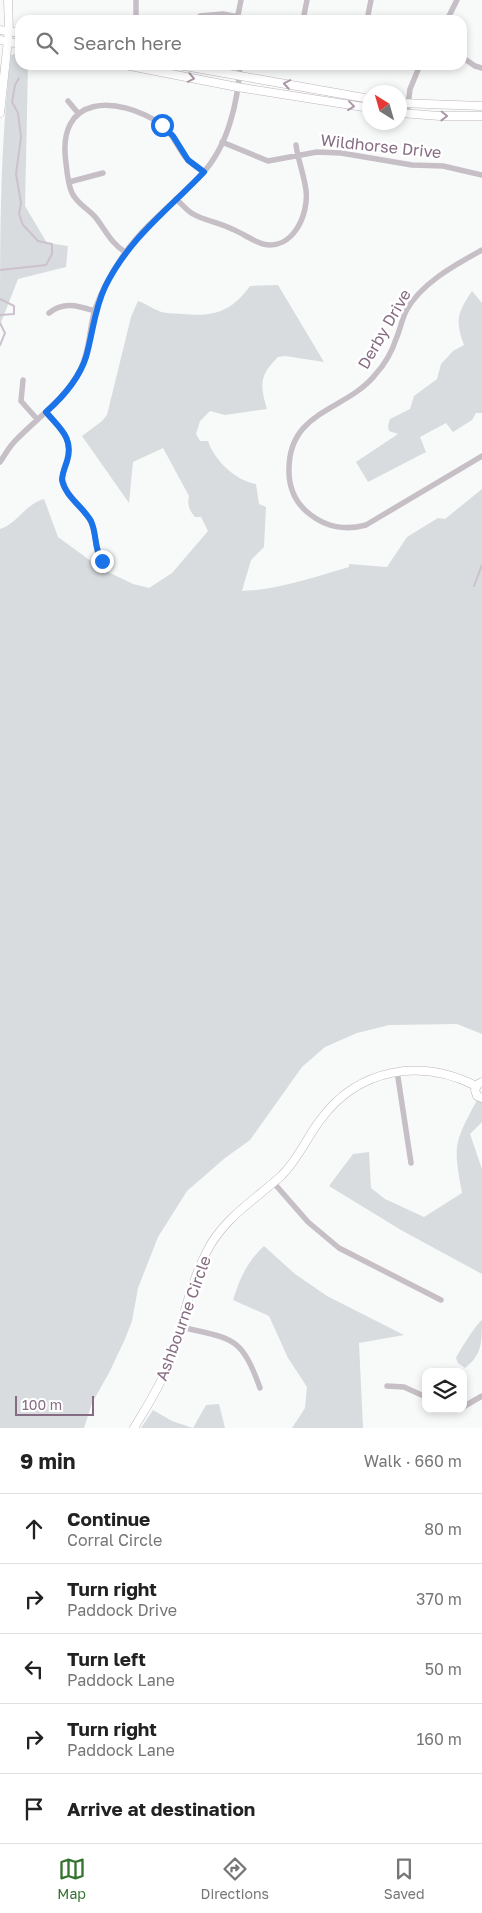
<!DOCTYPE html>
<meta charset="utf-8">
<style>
:root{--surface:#fff;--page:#f2f2f2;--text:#222;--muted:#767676;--line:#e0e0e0;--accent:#34722f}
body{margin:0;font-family:"Golos Text",sans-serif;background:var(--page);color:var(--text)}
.controls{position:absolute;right:15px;bottom:15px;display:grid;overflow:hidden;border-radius:10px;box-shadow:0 2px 8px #0003}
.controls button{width:45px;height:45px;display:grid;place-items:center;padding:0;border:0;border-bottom:1px solid var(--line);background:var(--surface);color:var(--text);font:25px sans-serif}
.compass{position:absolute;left:362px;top:85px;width:45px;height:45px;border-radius:50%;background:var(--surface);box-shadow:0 2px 8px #0003;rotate:323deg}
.scale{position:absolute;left:15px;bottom:12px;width:79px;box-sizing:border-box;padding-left:5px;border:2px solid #866c82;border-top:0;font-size:14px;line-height:18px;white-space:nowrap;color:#866c82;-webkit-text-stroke:4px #fff;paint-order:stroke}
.stop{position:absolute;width:15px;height:15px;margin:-11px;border:4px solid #1a73e8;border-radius:50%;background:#fff}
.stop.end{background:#1a73e8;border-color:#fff;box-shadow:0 1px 5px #0008}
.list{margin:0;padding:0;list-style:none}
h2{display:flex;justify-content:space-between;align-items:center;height:65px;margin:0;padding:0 20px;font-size:21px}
h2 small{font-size:16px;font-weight:400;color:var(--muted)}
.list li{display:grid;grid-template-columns:32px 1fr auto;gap:15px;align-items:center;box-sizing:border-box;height:70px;padding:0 20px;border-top:1px solid var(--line)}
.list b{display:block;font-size:19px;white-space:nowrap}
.list p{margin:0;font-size:16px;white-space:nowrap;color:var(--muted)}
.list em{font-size:16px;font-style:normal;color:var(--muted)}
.icon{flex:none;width:28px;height:28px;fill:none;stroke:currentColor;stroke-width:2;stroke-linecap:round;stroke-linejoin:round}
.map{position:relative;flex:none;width:482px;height:1428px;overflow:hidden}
.search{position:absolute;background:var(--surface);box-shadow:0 2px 8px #0003;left:15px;right:15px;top:15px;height:55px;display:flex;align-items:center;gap:12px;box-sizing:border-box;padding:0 18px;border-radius:15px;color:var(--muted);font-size:19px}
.sheet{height:415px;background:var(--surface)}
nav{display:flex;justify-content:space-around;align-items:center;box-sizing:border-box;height:70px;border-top:1px solid var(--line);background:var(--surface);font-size:14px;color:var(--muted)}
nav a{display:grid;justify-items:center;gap:2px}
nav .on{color:var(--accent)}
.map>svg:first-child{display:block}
.green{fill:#d8dcde}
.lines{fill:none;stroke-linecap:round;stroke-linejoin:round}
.stream{stroke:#ccc1cc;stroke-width:2}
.secondary-casing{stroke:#beb4bc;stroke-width:9}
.street{stroke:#c7bfc6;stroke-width:5.5}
.secondary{stroke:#fff;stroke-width:8}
.oneway{stroke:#aa98a8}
.route{stroke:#1a73e8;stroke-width:6}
.labels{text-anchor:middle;stroke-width:5;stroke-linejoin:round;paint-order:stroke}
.street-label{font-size:16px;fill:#866c82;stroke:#fff}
</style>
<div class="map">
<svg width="482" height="1428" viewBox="0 0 482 1428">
<rect width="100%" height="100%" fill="#f8faf9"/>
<!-- green -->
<path class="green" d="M15,54L20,55V65H28L25,206L47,243L68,246L66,267L18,279L0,325C0,236 0,142 11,55Z
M278,285L324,362L285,356L278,357C259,376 260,385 267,409L225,415L210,411L200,421L196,434L200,441H208C214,460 236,481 256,484L259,504L266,507L264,547L251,560L242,591C278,590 314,577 349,567V564L387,567L407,537L438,518L445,519L482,489V1034L457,1024L389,1025L357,1033L325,1047L302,1067L250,1140L225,1158L187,1191L158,1237L138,1288L132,1321L125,1339L110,1371L92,1403L84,1428H0V529C17,524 25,504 44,499L58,537L102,569L133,584L149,588L172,573L208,531L201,517H195C189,510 187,504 189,496L163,448L133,462L129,503L82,436L102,421L107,415L131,317L138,301C145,303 151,308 159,311C165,314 175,313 182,314C214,317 231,312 250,286Z
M472,291L482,303V413H476L472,420L453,432L446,423L420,437L426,452L368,482L356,462L398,434L389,431L388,426L390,419L410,409L414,396L437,379L441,364L453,351L464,345C455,321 457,313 472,291Z
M477,1100L482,1101V1122L470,1134L482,1169V1274L401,1230L329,1186L353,1154L369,1152L371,1188L385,1199L424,1217L462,1193C453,1145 454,1143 477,1100Z
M264,1246L295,1274L327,1296L404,1335L359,1343L363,1428H292L305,1408L307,1387L288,1358L269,1316L233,1300C240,1278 247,1262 264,1246Z
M482,1320C482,1342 482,1355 465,1368L458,1363L456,1358C460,1350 477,1323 482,1320Z
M219,1404L225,1428H141L153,1410L172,1421L193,1428L206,1405Z"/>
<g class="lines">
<!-- stream -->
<path class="stream" d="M0,270L46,265L52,254V244L38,241L23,225L19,214L21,203L16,174L21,137L18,113L12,102L15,85L19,78
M0,299L14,306V314L0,315
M0,323L5,333L0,345
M474,586L482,565"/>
<defs>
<path id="secondary" d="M0,30L20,33
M0,40L20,44
M125,65L237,87L370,108
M179,65L370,99
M400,103L482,106
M0,113L9,31L8,0
M400,113L440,116H482
M482,1082L478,1084L475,1090L477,1096L482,1098
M134,1428C147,1406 161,1385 170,1361C182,1326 189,1286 206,1253C223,1218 255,1200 282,1175C299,1158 307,1137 321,1119C359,1068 421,1058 476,1086"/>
</defs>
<!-- secondary casing -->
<use href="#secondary" class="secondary-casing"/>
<!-- street -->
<path class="street" d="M136,0V15
M200,16L223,14L238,17
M237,20L241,0
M303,20L307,0
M367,20L371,0
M447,20L457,0
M462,57L475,66L482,68
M68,101L78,113
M407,114L410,89L420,65
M222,142L268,161L317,152L341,153L412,165L443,166L482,175
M69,182L103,173
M176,199C181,203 187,211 193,214C203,220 220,223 232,229C242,233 253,241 263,244C293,251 309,214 306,190C304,175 298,160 296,145
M482,250C455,265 421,283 406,311C402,319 400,330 396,339C392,352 384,365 375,375C346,411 288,410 289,471C289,487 295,501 306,511C324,527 344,531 366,525L482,456
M125,252C111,243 106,231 96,218C89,209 78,205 72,193C68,184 67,173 66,163C56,94 117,95 161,124C173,133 177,147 186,158C191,164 198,168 204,172
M49,313C64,301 78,306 95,311
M23,380L21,401L37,419
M46,412C61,429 74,438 67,462C65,468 61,474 63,480C66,497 84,507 91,522C98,536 93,553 105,565
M0,462C5,455 9,447 15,441C38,417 66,399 81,368C90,350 89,329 95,309C102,290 113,270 125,253C147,222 177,201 202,174C228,146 238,102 240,65
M397,1071L411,1163
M273,1182L308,1222L339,1248L441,1300
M181,1327C232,1339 241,1335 260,1388
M387,1386L404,1387L426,1397
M463,1407L482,1396"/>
<!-- secondary -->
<use href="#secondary" class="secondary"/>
</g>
<!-- one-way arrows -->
<defs><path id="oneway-chevron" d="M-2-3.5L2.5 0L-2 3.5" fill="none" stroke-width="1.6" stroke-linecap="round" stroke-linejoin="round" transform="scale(1.25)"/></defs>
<g class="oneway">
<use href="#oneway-chevron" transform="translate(191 78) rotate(11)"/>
<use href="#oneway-chevron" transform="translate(287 84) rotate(-170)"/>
<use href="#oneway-chevron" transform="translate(351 106) rotate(7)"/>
<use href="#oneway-chevron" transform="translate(444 116) rotate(1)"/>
</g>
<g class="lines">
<!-- route -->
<path class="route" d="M102,561C94,549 97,534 91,521C83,507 65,496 62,480C62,474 65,467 67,461C74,438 60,429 46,412C63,397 79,379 86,357C93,333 94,310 105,287C129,238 167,211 204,172L188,160L173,136L162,125"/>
</g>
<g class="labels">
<!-- street labels -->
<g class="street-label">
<text transform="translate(381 146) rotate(6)" y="6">Wildhorse Drive</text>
<text transform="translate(384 329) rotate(-60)" y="6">Derby Drive</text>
<text transform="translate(183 1318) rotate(-70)" y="6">Ashbourne Circle</text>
</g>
</g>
</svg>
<div class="controls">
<button><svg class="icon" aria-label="layers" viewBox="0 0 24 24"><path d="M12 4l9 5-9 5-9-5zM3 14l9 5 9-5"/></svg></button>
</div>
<svg class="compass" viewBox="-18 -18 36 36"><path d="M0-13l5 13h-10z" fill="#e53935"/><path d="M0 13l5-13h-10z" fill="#767676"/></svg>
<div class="scale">100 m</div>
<div class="stop" style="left:162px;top:125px"></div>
<div class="stop end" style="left:102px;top:561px"></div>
<div class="search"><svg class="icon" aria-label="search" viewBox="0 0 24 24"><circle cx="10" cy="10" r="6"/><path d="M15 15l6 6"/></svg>Search here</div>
</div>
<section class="sheet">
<h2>9 min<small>Walk · 660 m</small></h2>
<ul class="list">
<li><svg class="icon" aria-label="ahead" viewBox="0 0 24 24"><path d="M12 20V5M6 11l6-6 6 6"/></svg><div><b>Continue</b><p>Corral Circle</p></div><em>80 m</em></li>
<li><svg class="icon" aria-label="right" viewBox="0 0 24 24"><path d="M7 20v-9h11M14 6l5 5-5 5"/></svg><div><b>Turn right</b><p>Paddock Drive</p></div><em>370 m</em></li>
<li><svg class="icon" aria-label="left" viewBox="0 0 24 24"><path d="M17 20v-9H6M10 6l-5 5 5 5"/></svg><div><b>Turn left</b><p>Paddock Lane</p></div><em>50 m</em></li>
<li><svg class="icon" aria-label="right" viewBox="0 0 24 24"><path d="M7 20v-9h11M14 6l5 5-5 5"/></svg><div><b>Turn right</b><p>Paddock Lane</p></div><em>160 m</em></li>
<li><svg class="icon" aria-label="arrive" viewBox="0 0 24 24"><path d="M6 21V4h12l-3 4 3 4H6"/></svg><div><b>Arrive at destination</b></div></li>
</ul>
</section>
<nav>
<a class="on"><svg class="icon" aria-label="map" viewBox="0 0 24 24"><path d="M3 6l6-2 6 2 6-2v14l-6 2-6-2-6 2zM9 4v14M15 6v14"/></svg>Map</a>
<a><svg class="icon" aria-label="directions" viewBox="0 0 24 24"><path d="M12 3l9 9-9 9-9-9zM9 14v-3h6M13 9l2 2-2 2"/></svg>Directions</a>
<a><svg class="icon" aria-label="saved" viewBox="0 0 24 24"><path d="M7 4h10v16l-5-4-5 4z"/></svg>Saved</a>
</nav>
